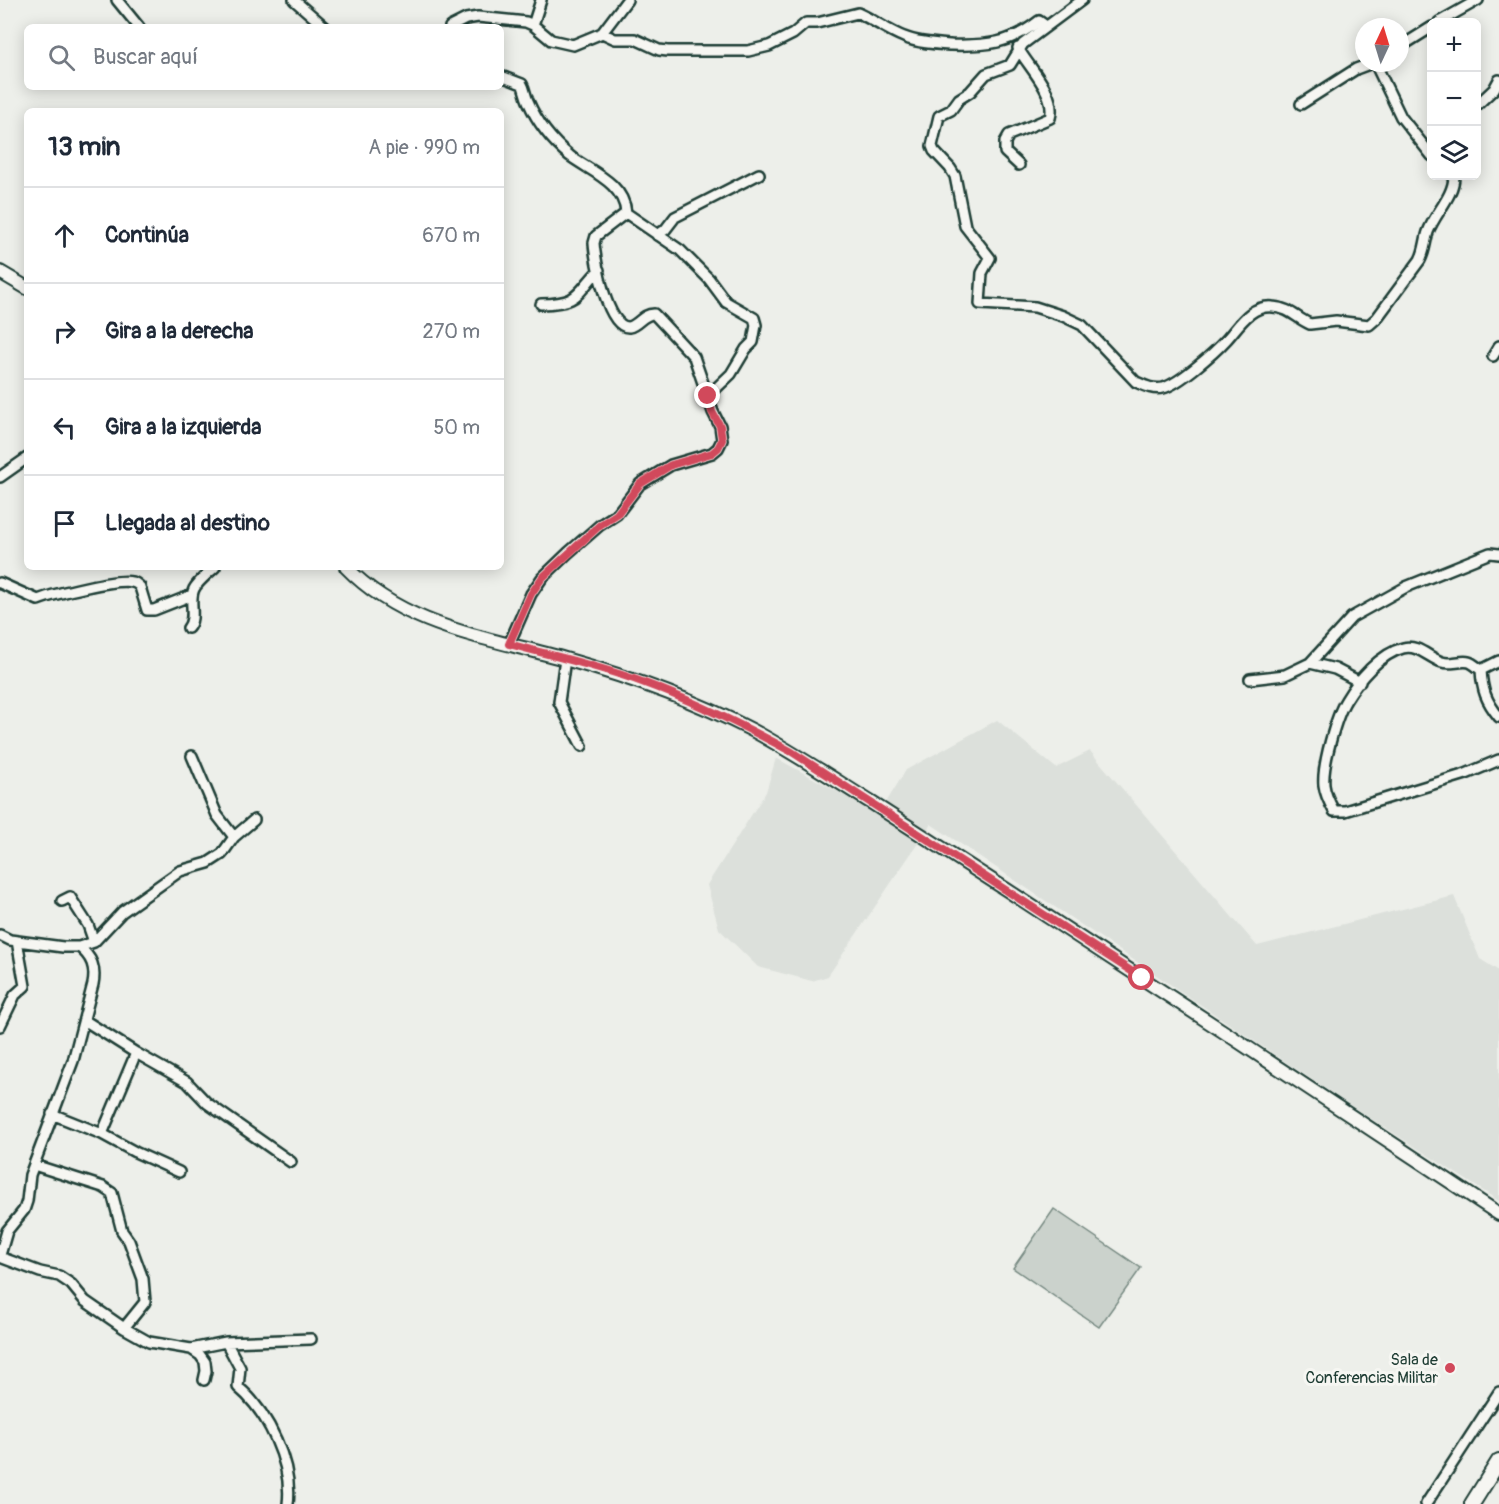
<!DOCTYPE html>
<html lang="es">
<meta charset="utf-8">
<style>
:root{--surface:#fff;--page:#f2f2f3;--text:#1f2937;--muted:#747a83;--line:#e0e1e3}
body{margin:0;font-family:Pangolin,sans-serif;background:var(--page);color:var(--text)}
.controls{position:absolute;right:18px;top:18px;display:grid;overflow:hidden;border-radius:9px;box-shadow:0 3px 15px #0003}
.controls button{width:54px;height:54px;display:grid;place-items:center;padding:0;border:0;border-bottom:2px solid var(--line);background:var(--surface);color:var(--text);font:30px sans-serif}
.compass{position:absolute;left:1355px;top:18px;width:54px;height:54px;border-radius:50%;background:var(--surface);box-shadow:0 3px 15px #0003;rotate:4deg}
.stop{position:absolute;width:18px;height:18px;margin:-14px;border:4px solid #d1495b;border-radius:50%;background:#fff}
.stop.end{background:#d1495b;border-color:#fff;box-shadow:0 2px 6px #0008}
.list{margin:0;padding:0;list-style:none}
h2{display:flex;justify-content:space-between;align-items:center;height:78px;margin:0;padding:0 24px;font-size:26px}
h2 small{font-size:20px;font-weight:400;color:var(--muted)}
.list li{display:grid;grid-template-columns:39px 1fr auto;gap:18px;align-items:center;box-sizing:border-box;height:96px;padding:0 24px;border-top:2px solid var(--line)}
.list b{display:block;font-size:22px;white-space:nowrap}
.list em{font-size:20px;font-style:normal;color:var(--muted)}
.icon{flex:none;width:33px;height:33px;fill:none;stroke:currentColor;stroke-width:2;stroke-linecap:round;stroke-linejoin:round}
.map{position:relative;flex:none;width:1499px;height:1504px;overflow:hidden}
.search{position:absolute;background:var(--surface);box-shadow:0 3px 15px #0003;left:24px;top:24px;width:480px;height:66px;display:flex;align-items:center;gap:15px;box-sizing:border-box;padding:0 21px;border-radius:9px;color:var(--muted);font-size:22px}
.panel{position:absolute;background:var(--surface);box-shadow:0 3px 15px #0003;left:24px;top:108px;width:480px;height:462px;border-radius:9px}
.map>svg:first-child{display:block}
.built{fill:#dce0db}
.green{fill:#cbd2cc;stroke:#758880;stroke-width:1.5}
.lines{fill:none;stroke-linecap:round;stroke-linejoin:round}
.minor-casing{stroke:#1f3d34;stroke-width:14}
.secondary-casing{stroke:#1f3d34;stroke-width:16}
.primary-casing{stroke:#1f3d34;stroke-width:18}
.minor{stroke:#f6f6f2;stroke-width:9}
.secondary{stroke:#f6f6f2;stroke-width:12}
.primary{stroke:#f6f6f2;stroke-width:14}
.route{stroke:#d1495b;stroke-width:8}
.poi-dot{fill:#d1495b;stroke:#f6f6f2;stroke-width:2}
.labels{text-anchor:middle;stroke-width:6;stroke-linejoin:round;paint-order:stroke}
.poi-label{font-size:16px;fill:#1f3d34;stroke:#f6f6f2;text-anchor:end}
</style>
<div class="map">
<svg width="1499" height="1504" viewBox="0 0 1499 1504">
<rect width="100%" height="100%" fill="#edefea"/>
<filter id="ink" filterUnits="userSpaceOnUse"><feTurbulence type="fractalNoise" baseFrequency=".0167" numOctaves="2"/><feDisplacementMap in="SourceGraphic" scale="12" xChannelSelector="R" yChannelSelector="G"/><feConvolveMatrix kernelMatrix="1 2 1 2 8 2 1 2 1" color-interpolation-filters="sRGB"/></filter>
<g filter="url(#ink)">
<!-- built -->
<path class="built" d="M997,720L1056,768L1090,751L1257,946L1454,896L1480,959L1499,971V1201L1350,1105L931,824L828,976L812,981L758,967L719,929L707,885L766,792L776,758L879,814L906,770Z"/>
<!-- green -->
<path class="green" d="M1054,1209L1141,1268L1099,1327L1013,1268Z"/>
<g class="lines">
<defs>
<path id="minor" d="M117,0L139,27
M294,0L325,27
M1082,0L1023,44L1010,65L986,74L970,92L959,99L951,110L939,116L932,146L934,151L950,168L955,176L965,226L990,258L982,273L980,304L1035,307L1063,316L1082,325L1136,382C1145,386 1153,390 1163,388C1179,384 1214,353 1226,340C1239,326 1250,305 1273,307C1290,308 1296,318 1310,324L1336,321L1369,325L1377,318L1420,260C1425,251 1425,241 1428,232C1435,213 1454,196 1454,176
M1439,22L1478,0
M533,25L541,0
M450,27L466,19L478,17L526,22L533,25L551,40L573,45L602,33L627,0
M602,33L615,39H635L659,50L668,51H748L769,46L793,34L806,23H817L858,13C874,20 888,31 904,37C918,43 936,44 951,45C986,46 1010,44 1039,21L1046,26
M1400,47L1432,27
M1018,48C1029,68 1057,94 1050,118L1009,135L1005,142V152L1019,165
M1375,63L1401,117L1432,156
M501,76L522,84C525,89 525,95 528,101C537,122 553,142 570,156C590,171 624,183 626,213L680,250L709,279L726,302L754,318L756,325L753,342L746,349L731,374L708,396
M1301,104L1356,69L1372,63
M1476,106L1494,89L1499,80
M657,235L665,230L675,217L759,174
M541,304C580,303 575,295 599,270
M1493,356L1499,346
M0,477L27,458
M0,583L38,600C54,594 117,578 132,582C137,583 137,584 140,587L147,610H154L192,595
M188,628C197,617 188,601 194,589C198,581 209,573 215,567
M509,644L531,594L542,578L568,553L600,525L617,514L640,484L671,465L712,453L718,448L722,440L720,426L713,412L694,357L654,314C642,314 639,325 629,327C607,329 595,259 594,243L596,236L626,213
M565,659L559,702L582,746
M1499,661L1481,670C1478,668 1473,663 1469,662C1461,660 1450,665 1442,662C1429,658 1418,644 1403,648C1380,654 1358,680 1346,700C1336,716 1322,766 1324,785C1325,794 1329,802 1334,811H1345L1466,774L1499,760
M1310,663L1335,669L1360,682
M1481,670C1482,690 1486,701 1499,717
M1250,679L1285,675L1310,663L1352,617L1406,587L1490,553L1499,554
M192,756L217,815L234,837
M62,901L70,897L88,925L94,942
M0,935L10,940L63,947H79L94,942L122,912L180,871L208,863L222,854L234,837L254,820
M84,1020L136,1053L187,1082L207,1103L291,1162
M0,1026L15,995L25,986L17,941
M52,1114L102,1134L135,1152L179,1172
M102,1134L136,1053
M34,1165L103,1187L112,1193L122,1231L129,1241L143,1279L145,1302L124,1328
M0,1255L7,1231L24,1210L27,1201L30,1175L73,1061L93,984C96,968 92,957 79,947
M0,1257L40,1272L59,1276L71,1284L85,1301L124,1328L149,1342L191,1349L200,1355L205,1362L206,1371L204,1380
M226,1342L240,1368L238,1387C268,1412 293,1464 288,1504
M191,1349L226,1342L311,1339
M1426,1504L1499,1392"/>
<path id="secondary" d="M0,272L27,288
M346,567C405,628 487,637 565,659C629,677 692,699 752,730C793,752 832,778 872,803C917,832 962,861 1007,890C1172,997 1335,1105 1499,1214"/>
<path id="primary" d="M1472,1504L1499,1461"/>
</defs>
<!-- minor casing -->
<use href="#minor" class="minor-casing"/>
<!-- secondary casing -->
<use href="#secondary" class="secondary-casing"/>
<!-- primary casing -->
<use href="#primary" class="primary-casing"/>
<!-- minor -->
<use href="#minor" class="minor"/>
<!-- secondary -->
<use href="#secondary" class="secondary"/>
<!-- primary -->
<use href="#primary" class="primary"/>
</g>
</g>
<g class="lines" filter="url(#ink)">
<!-- route -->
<path class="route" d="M708,396L712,412L720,426L722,440L718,448L712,453L671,465L640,484L617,514L600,525L542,578L531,594L509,644C553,656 599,666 642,682C694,701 744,726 792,752L1142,978"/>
</g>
<!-- markers -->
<circle class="poi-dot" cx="1450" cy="1368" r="6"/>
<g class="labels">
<!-- poi labels -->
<g class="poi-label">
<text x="1438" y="1365">Sala de<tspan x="1438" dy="18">Conferencias Militar</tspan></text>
</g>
</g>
</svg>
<div class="controls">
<button>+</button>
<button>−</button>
<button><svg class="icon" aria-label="layers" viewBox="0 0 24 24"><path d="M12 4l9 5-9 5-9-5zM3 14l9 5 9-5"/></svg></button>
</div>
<svg class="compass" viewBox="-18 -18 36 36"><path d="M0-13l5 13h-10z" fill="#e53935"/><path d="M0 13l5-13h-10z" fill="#747a83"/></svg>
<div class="stop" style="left:1142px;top:978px"></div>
<div class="stop end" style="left:708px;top:396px"></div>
<div class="search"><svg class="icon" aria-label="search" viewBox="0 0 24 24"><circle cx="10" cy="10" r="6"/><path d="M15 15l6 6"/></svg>Buscar aquí</div>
<section class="panel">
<h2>13 min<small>A pie · 990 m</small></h2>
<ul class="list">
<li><svg class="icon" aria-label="ahead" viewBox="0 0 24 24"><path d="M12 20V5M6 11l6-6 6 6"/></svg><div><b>Continúa</b></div><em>670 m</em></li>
<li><svg class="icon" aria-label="right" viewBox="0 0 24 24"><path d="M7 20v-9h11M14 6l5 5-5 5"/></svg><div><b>Gira a la derecha</b></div><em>270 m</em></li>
<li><svg class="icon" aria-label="left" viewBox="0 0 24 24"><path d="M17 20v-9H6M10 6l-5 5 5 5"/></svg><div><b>Gira a la izquierda</b></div><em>50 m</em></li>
<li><svg class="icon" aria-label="arrive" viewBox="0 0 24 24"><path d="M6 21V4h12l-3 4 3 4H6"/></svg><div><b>Llegada al destino</b></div></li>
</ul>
</section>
</div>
